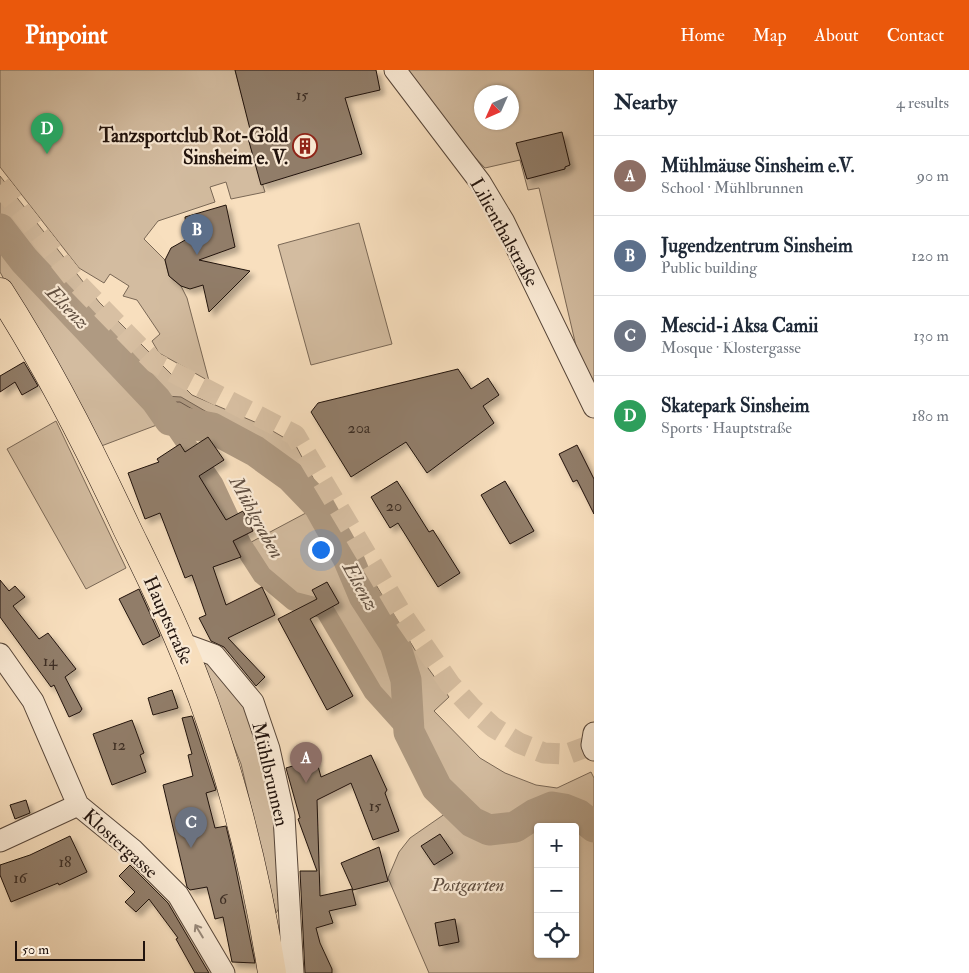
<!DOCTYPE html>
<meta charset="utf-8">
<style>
:root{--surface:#fff;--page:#f2f2f3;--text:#1f2937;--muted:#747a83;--line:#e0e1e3;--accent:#ea580c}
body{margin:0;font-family:"IM FELL Double Pica",serif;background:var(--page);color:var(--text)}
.controls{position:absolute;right:15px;bottom:15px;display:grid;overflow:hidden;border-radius:5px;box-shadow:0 1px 4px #0004}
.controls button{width:45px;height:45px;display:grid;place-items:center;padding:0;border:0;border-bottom:1px solid var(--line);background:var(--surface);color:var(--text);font:25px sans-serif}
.compass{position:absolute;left:474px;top:15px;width:45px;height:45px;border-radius:50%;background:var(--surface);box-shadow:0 1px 4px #0004;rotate:225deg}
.scale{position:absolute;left:15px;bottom:12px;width:130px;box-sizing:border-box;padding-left:5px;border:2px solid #21130d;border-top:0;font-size:14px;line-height:18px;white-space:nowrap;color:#21130d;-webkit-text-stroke:4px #faead5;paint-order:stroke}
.you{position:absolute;left:320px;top:479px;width:18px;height:18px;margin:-12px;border:4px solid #fff;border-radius:50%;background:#1a73e8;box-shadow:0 0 0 8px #1a73e833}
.badge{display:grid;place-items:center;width:32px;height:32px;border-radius:50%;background:var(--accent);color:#fff;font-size:16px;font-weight:700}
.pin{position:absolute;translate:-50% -41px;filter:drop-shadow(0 1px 2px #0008)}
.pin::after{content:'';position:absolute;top:26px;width:18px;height:15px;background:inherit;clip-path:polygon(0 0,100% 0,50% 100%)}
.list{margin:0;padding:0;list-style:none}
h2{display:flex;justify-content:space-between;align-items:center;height:65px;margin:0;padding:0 20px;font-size:21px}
h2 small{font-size:16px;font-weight:400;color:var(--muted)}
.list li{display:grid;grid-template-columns:32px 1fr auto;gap:15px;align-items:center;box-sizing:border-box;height:80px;padding:0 20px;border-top:1px solid var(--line)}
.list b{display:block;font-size:19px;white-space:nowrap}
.list p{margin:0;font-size:16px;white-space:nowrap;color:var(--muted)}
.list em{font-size:16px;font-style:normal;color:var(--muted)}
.icon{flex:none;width:28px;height:28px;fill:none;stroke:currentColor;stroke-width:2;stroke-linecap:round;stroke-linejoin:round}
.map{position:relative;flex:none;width:594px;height:903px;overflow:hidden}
header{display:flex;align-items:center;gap:30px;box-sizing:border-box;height:70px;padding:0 25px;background:var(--accent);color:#fff}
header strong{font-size:24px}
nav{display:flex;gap:28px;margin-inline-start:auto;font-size:18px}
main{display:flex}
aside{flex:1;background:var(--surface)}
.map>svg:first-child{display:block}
.green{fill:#d3bca0;stroke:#7a6856;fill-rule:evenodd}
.water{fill:#af9a82;stroke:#766453}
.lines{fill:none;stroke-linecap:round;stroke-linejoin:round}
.shore{stroke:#685648;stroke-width:1}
.canal{stroke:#af9a82;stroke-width:19}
.river{stroke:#af9a82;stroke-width:31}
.building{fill:#917d69;stroke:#21130d;filter:url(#shadow)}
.minor-tunnel{stroke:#d8c0a3;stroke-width:21;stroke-dasharray:21 11;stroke-linecap:butt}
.minor-casing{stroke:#574639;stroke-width:23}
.major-casing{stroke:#21130d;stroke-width:29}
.minor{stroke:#faead5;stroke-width:21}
.major{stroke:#f8dfbe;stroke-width:28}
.oneway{stroke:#98897b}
.labels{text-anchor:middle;stroke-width:4.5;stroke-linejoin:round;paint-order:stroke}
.number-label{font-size:16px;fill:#3d2e24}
.poi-label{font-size:19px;font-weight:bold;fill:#21130d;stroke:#faead5;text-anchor:end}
.street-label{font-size:19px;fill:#21130d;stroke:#faead5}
.park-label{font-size:19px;font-style:italic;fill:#5f4e40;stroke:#faead5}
.water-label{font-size:20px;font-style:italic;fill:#615042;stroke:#faead5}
</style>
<header>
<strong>Pinpoint</strong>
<nav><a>Home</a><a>Map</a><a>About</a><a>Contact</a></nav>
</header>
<main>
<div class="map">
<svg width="594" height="903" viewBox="0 0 594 903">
<defs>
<filter id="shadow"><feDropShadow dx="4.5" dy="4.5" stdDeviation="2.5" flood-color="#0004"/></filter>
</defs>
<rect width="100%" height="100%" fill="#f8dfbe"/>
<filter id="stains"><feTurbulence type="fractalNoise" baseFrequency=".004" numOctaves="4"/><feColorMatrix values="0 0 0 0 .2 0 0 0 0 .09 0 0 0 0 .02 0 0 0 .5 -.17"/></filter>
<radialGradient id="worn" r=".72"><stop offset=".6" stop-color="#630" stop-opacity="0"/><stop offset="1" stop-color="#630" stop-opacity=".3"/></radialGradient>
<!-- green -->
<path class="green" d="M0,0H235L253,66L248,68L265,122L231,129L226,112L210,117L215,132L158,151L144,169L165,190L169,206L181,216L187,228L209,311L159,283L152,271L160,264L137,230L123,226L129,216L110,204L104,213L79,198L0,97Z
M406,0H594V318L580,293L539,118L528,120L520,90L485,98L448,59ZM482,22H512V52H482Z
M0,106L99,232L192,325L264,356L295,374L321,423L415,580L449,627L434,641L480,688L505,703L536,715L557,718L591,702L594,708V903H429L388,808L399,782L410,768L452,739L424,713L411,667L371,627L317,537L292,536L263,511L240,478L319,436L291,407L255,381L212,345L166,326L154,329L170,350L96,378L0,202ZM538,757H575V884H538Z
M359,153L392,274L311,295L278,175Z
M56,351L126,498L86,519L7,379Z
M197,584L212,588L249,636L273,728L283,832L276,843L241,694Z"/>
<!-- water -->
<path class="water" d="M166,326L181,327L212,345L255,381L212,358L170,350L156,330Z"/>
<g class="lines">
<!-- shore -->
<path class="shore" d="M166,332H180L206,347V350L174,346Z"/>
<!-- canal -->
<path class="canal" d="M170,350L214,414L242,474L262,505L293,531L324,539L373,622L409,662"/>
<!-- river -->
<path class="river" d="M0,159L24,190L156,330L170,350L212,358L255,381L291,407L319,436L348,488L364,526L395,574L406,610L409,662L437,718L472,752L489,760L515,757L535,744L552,737L564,739L579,745L594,757"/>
</g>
<!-- building -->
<path class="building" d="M235,0H376L380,20L345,28L362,84L261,115L248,68L252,67Z
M562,62L570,95L565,97V99L527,109L516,73Z
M226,135L235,177L199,190L250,201L209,242L203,215L190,219L181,216L169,206L165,190L171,178L187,169L185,147Z
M24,292L38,316L22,325L15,312L0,322V306Z
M458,299L471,319L488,308L499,325L483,336L494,353L427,403L406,372L351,407L311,342L318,333Z
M208,367L224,390L199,406L226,450L243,441L253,461L233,471L241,487L213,497L226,535L262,517L275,545L228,568L265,607L256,616L224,577L211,571L199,548L206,545L192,505L185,508L160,443L145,449L128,403L159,392L157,389L180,374L185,382Z
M577,375L594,409V444L577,410L573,412L559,384Z
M397,411L429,462L433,460L460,503L438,517L398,453L390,458L371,427Z
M505,411L534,461L510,474L481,425Z
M0,510L9,521L15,516L25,527L13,536L39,569L48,563L76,599L65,607L82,639L80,642L69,647L54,615L51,617L0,547Z
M327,512L339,533L310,549L353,626L327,640L278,549L317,529L312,520Z
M139,519L160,566L143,575L119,529Z
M172,620L178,638L153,645L148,628Z
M192,646L216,720L206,723L215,758L226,756L232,781L255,893L232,892L223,847L215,849L207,817L190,820L187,817L163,715L193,706L188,685L192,684L182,648Z
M132,650L144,683L140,685L146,702L112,715L93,664Z
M371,685L387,720L385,723L399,761L373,770L351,713L317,730L320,826L352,819L356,835L329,841L333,853L316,858L320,873L332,899V903H305L300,801H317L298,749L300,748L286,698L316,689L321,707Z
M26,730L30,743L15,749L10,735Z
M440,764L453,783L434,795L421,776Z
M70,766L87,802L59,815L58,813L11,832L0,805V795L30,785Z
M379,777L388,811L353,820L341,793Z
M130,795L168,833L209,903H195L176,869L178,868L149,829L136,842L125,832L135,822L119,806Z
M455,849L459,872L439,876L435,853Z"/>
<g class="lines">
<!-- minor-tunnel -->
<path class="minor-tunnel" d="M0,115L78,214L155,293L295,365L403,546L450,614L472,638L493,657L519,673L544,683L567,684L592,675"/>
<defs>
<path id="minor" d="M395,0L480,112L504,152L594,337
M181,573L214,585L253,632L269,679L284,746L293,903
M0,584L33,631L78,735L133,780L178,825L224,903
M594,663L592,675L594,680
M0,771L78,735"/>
<path id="major" d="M0,222C49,298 89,377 127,459C145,496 164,534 180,572C224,673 255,794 272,903"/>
</defs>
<!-- minor casing -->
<use href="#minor" class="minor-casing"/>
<!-- major casing -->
<use href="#major" class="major-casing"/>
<!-- minor -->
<use href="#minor" class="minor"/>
<!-- major -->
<use href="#major" class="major"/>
</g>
<!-- one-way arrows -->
<defs><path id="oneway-shaft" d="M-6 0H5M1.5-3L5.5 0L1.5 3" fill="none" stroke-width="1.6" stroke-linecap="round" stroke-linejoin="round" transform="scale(1.25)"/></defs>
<use class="oneway" href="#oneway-shaft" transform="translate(199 861) rotate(-121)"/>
<!-- icons -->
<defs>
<symbol id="building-ring" viewBox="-11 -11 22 22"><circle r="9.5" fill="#faead5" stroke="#8f2418" stroke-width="1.5"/><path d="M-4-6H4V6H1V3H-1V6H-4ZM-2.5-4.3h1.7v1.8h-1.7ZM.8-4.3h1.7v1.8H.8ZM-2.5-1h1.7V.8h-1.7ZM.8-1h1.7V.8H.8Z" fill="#8f2418"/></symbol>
</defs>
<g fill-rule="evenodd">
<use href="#building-ring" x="291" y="62" width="28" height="28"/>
</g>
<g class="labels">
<!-- number labels -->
<g class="number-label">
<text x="302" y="30">15</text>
<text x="359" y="363">20a</text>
<text x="394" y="441">20</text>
<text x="50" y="596">14</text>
<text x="119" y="680">12</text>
<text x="375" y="741">15</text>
<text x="65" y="797">18</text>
<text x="20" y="813">16</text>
<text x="223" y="834">6</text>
</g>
<!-- poi labels -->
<g class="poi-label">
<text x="288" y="72">Tanzsportclub Rot-Gold<tspan x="288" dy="22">Sinsheim e. V.</tspan></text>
</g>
<!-- street labels -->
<g class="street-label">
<text transform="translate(505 162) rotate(61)" y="7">Lilienthalstraße</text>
<text transform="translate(169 550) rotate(66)" y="7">Hauptstraße</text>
<text transform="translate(271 704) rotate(77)" y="7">Mühlbrunnen</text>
<text transform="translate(121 773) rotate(42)" y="7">Klostergasse</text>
</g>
<!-- park labels -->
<g class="park-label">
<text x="468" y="821">Postgarten</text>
</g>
<!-- water labels -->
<g class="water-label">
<text transform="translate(68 237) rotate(46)" y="7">Elsenz</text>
<text transform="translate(257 447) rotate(61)" y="7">Mühlgraben</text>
<text transform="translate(361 516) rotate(61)" y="7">Elsenz</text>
</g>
</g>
<rect width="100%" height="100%" filter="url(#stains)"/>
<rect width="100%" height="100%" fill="url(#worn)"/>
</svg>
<div class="controls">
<button>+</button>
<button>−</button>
<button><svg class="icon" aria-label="locate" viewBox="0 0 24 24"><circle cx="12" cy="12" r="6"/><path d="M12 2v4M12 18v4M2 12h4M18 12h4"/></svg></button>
</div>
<svg class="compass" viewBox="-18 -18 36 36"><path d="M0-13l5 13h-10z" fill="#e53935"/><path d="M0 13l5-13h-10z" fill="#747a83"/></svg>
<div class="scale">50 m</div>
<div class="you"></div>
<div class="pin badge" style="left:306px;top:713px;background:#8d6e63">A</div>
<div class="pin badge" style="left:197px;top:185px;background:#5c6f8a">B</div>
<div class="pin badge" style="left:191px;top:778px;background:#6b7280">C</div>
<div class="pin badge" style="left:47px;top:84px;background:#2e9e5b">D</div>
</div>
<aside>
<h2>Nearby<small>4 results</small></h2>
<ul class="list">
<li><span class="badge" style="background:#8d6e63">A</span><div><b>Mühlmäuse Sinsheim e.V.</b><p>School · Mühlbrunnen</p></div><em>90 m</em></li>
<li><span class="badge" style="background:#5c6f8a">B</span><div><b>Jugendzentrum Sinsheim</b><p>Public building</p></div><em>120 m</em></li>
<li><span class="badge" style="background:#6b7280">C</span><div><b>Mescid-i Aksa Camii</b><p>Mosque · Klostergasse</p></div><em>130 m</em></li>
<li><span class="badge" style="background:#2e9e5b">D</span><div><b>Skatepark Sinsheim</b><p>Sports · Hauptstraße</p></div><em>180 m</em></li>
</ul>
</aside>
</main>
